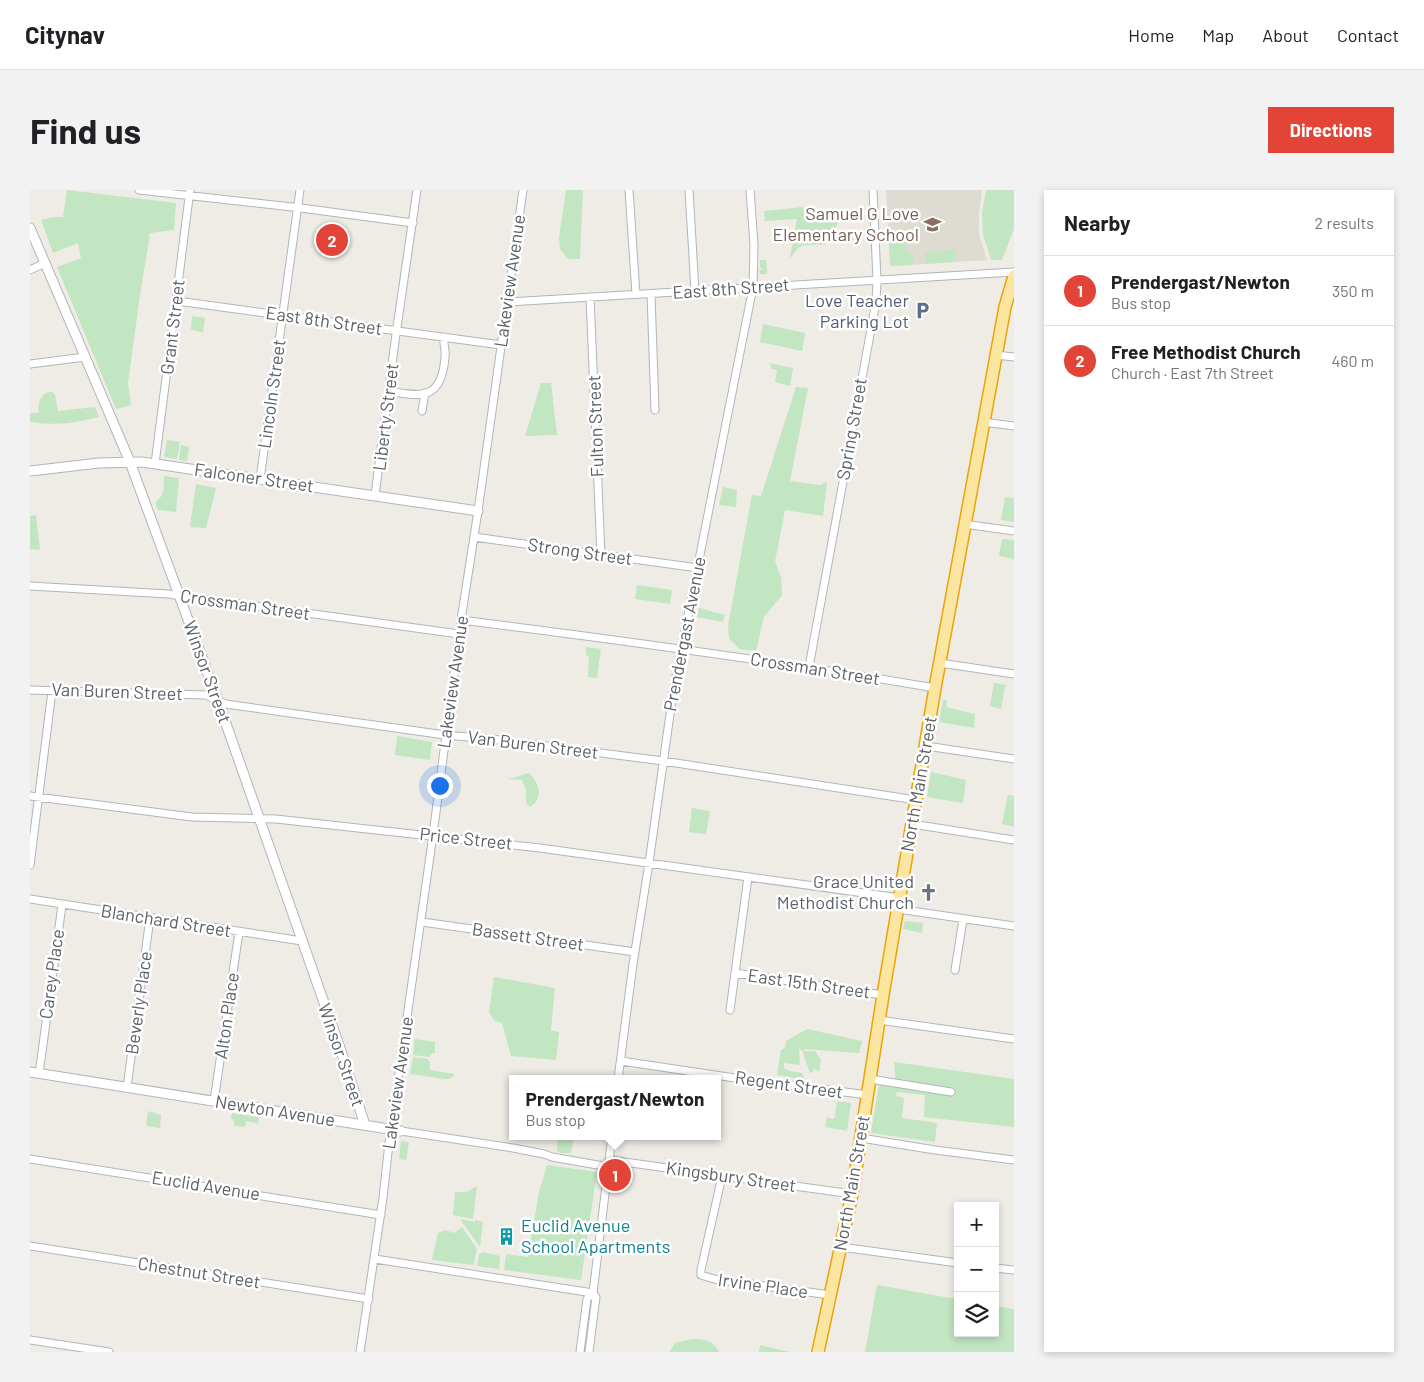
<!DOCTYPE html>
<meta charset="utf-8">
<style>
:root{--surface:#fff;--page:#f2f2f2;--text:#202124;--muted:#757577;--line:#e0e0e0;--accent:#e24537}
body{margin:0;font-family:Barlow,sans-serif;background:var(--page);color:var(--text)}
.controls{position:absolute;right:15px;bottom:15px;display:grid;overflow:hidden;border-radius:0px;box-shadow:0 2px 8px #0003}
.controls button{width:45px;height:45px;display:grid;place-items:center;padding:0;border:0;border-bottom:1px solid var(--line);background:var(--surface);color:var(--text);font:25px sans-serif}
.you{position:absolute;left:409px;top:595px;width:18px;height:18px;margin:-12px;border:4px solid #fff;border-radius:50%;background:#1a73e8;box-shadow:0 0 0 8px #1a73e833}
.badge{display:grid;place-items:center;width:32px;height:32px;border-radius:50%;background:var(--accent);color:#fff;font-size:16px;font-weight:700}
.pin{position:absolute;translate:-50% -50%;border:2px solid #fff;box-shadow:0 1px 5px #0006}
.popup{position:absolute;left:479px;top:885px;width:212px;height:65px;box-sizing:border-box;display:grid;place-content:center;border-radius:0px;background:var(--surface);filter:drop-shadow(0 1px 4px #0005);font-size:16px;white-space:nowrap;color:var(--muted)}
.popup b{font-size:19px;color:var(--text)}
.popup::after{content:'';position:absolute;left:50%;top:100%;margin-left:-10px;border:10px solid transparent;border-top-color:var(--surface)}
.list{margin:0;padding:0;list-style:none}
h2{display:flex;justify-content:space-between;align-items:center;height:65px;margin:0;padding:0 20px;font-size:21px}
h2 small{font-size:16px;font-weight:400;color:var(--muted)}
.list li{display:grid;grid-template-columns:32px 1fr auto;gap:15px;align-items:center;box-sizing:border-box;height:70px;padding:0 20px;border-top:1px solid var(--line)}
.list b{display:block;font-size:19px;white-space:nowrap}
.list p{margin:0;font-size:16px;white-space:nowrap;color:var(--muted)}
.list em{font-size:16px;font-style:normal;color:var(--muted)}
.icon{flex:none;width:28px;height:28px;fill:none;stroke:currentColor;stroke-width:2;stroke-linecap:round;stroke-linejoin:round}
.map{position:relative;flex:none;width:984px;height:1162px;overflow:hidden;border-radius:0px}
header{display:flex;align-items:center;gap:30px;box-sizing:border-box;height:70px;padding:0 25px;background:var(--surface);border-bottom:1px solid var(--line)}
header strong{font-size:24px}
nav{display:flex;gap:28px;margin-inline-start:auto;font-size:18px}
.intro{display:flex;align-items:center;justify-content:space-between;box-sizing:border-box;height:120px;padding:0 30px}
h1{margin:0;font-size:35px}
.button{padding:12px 22px;border-radius:0px;background:var(--accent);color:#fff;font-size:18px;font-weight:700}
main{display:flex;gap:30px;padding:0 30px}
aside{flex:1;background:var(--surface);border-radius:0px;box-shadow:0 2px 8px #0003}
.map>svg:first-child{display:block}
.education{fill:#dedbd3}
.green{fill:#c2e5c2}
.lines{fill:none;stroke-linecap:round;stroke-linejoin:round}
.minor-casing{stroke:#b2b5b9;stroke-width:9}
.tertiary-casing{stroke:#b2b5b9;stroke-width:11}
.trunk-casing{stroke:#e9a40a;stroke-width:14}
.minor{stroke:#fff;stroke-width:7}
.tertiary{stroke:#fff;stroke-width:9}
.trunk{stroke:#fae6a0;stroke-width:11}
.labels{text-anchor:middle;stroke-width:5;stroke-linejoin:round;paint-order:stroke}
.education-label{font-size:18px;fill:#785e54;stroke:#fff;text-anchor:end}
.street-label{font-size:18px;fill:#5d6065;stroke:#fff}
.service-label{font-size:18px;fill:#4e5e75;stroke:#fff;text-anchor:end}
.worship-label{font-size:18px;fill:#5b616d;stroke:#fff;text-anchor:end}
.culture-label{font-size:18px;fill:#0d838f;stroke:#fff;text-anchor:start}
</style>
<header>
<strong>Citynav</strong>
<nav><a>Home</a><a>Map</a><a>About</a><a>Contact</a></nav>
</header>
<div class="intro"><h1>Find us</h1><a class="button">Directions</a></div>
<main>
<div class="map">
<svg width="984" height="1162" viewBox="0 0 984 1162">
<rect width="100%" height="100%" fill="#eeece5"/>
<!-- education -->
<path class="education" d="M856,0H952L949,24V44L957,70L860,76Z"/>
<!-- green -->
<path class="green" d="M37,0L146,13L144,40L120,43L110,105L98,193L101,215L86,219L27,77L51,68L48,53L23,63L11,30L24,27H33Z
M536,0H553L550,69H538L530,59L529,48Z
M956,0H984V39L972,70H961L953,45L952,24Z
M773,17L775,28H811L796,54C790,55 772,54 768,58C765,62 763,65 760,68L767,29L735,31L734,21Z
M875,44L876,62H882L884,73L882,75L861,76L858,45Z
M925,60L926,70L924,72L896,74L895,62Z
M730,70H736L737,84H730L729,80H731L732,78H730Z
M162,126L175,128L173,142L161,140Z
M733,134L775,143L772,161L730,152Z
M739,173L763,178L760,196L745,192L747,180L741,179V175Z
M511,193H521L527,245L495,246Z
M766,197L778,198L760,291L790,295L797,292L793,326L755,320L745,371L751,387L752,405L734,427L726,461L709,459L699,448L698,436L722,305L731,306Z
M19,202H22L25,205L28,221L65,217L69,227C42,233 28,236 0,232V223H9C7,215 10,204 19,202Z
M137,250L150,252L147,269L134,267Z
M151,255L159,257L157,271L149,270Z
M134,286L149,288L146,322L128,320L125,313C136,304 133,299 134,286Z
M166,294L186,298L176,338L160,337Z
M693,297L707,300L706,317L689,315Z
M975,307L984,308V332L971,330Z
M6,325L10,360L0,359V326Z
M972,349L984,350V369L969,366Z
M607,395L642,400L640,414L605,409Z
M669,418L695,425L693,432L667,427Z
M556,457L571,459L567,488L558,487L559,466L556,465Z
M964,493L976,495L975,497L971,519L960,516Z
M913,510H917L916,517L945,524L944,538L909,532Z
M367,546L402,552L400,570L365,565Z
M901,582L936,590L933,613L897,607Z
M499,583C506,589 512,601 507,610C505,613 503,614 500,617L496,613V599L492,590L478,589Z
M978,605L984,606V637L972,634Z
M662,618L680,621L676,644L659,642Z
M875,731L893,733L892,743L873,739Z
M464,787L525,798L521,840L529,842L526,870L481,866L472,833L465,831L459,823Z
M777,839L832,851L829,863L773,859L774,861H785L791,870L789,882L784,878L783,882L780,883L772,860L769,859L770,875L754,873V878L760,881L772,883L775,890L747,885L751,860L755,858L756,851Z
M385,849L405,852V863H402L399,867L383,865Z
M383,867L398,869L400,873V880L424,884V886L419,889H415L380,884Z
M864,872L984,889V937L894,927L895,905L867,902L866,906L874,908L872,928L907,933L905,952L841,943L849,894L866,895Z
M807,911L821,913L817,941L795,937L797,927L803,929L805,927Z
M118,921L131,925L130,938L116,936Z
M202,923L229,927L228,934L227,935L226,933L216,931L215,937L204,936V930L201,928Z
M528,946H544L541,963H531L527,961Z
M371,951L379,952L376,970L369,969Z
M517,975L567,982L551,1090L474,1080L476,1064L498,1067L509,1002Z
M447,996L443,1029L423,1025L425,1002H437Z
M430,1029L445,1032V1030L453,1032L450,1057Z
M432,1037L447,1059L443,1075L402,1070L408,1043L415,1040L424,1043Z
M452,1062L470,1066L469,1079L447,1076L449,1065Z
M847,1095L926,1109L928,1099V1143H965V1116L984,1119V1162H835Z
M663,1149C674,1149 684,1151 689,1162H639L645,1153Z
M730,1155L760,1162H729Z"/>
<g class="lines">
<defs>
<path id="minor" d="M109,0L271,18L383,33
M599,0L606,104
M659,0L665,101
M0,80L15,73
M621,104L625,220
M560,107L571,365
M147,111L471,155
M477,112L984,82
M966,165L984,167
M0,174L55,167
M359,201C394,208 412,208 415,167C416,160 413,154 414,147
M392,221L395,203
M953,232L984,236
M125,274L160,0
M230,289L270,0
M345,305L366,144L387,0
M934,334L984,341
M444,347L668,378
M0,396L138,404L429,444
M431,430C589,450 748,471 905,498
M910,473L984,484
M779,477L846,112L847,90L843,0
M0,500L176,505L196,514L415,545L462,549L633,571L886,610
M896,556L984,569
M0,606L162,627L246,629L510,658L870,708
M882,634L984,650
M0,675L22,501
M0,709L272,751
M868,719L984,736
M392,732L605,762
M925,780L933,729
M705,783L853,805
M700,820L718,687
M849,830L984,849
M591,871L698,887L838,905
M9,884L32,715
M588,889L603,774L619,673L644,496L723,97L724,55L720,0
M840,889L921,902
M97,897L120,728
M184,911L209,742
M371,941L483,958L514,964L522,967L579,977
M831,948L905,960L984,970
M0,969L351,1025
M580,970L822,1004
M692,986L671,1080V1085L684,1089L800,1105
M0,1056L339,1109
M811,1057L928,1073
M345,1069L563,1103
M965,1078L984,1080
M563,1103L582,946
M0,1150L79,1162
M330,1162L353,1008L359,953L403,645L431,430L448,321L493,0
M550,1162L557,1109L563,1103
M559,1162L566,1107L563,1103"/>
<path id="tertiary" d="M0,38L100,272L188,511L311,861L335,935
M0,281L69,273L112,272L448,321
M0,882L371,941"/>
<path id="trunk" d="M788,1162L822,1004L853,805L905,498L975,117L984,86"/>
</defs>
<!-- minor casing -->
<use href="#minor" class="minor-casing"/>
<!-- tertiary casing -->
<use href="#tertiary" class="tertiary-casing"/>
<!-- trunk casing -->
<use href="#trunk" class="trunk-casing"/>
<!-- minor -->
<use href="#minor" class="minor"/>
<!-- tertiary -->
<use href="#tertiary" class="tertiary"/>
<!-- trunk -->
<use href="#trunk" class="trunk"/>
</g>
<!-- icons -->
<defs>
<symbol id="school-bare" viewBox="-9 -9 18 18"><path d="M0-5L7-2L0 1L-7-2ZM-4 1L0 2.5L4 1V4Q0 6-4 4Z" fill="#8d6e63" stroke="#fff" stroke-width="2.5" paint-order="stroke"/></symbol>
<symbol id="parking-bare" viewBox="-9 -9 18 18"><path d="M-3.5-5.5H1a3.5 3.5 0 0 1 0 7H-1V5.5H-3.5ZM-1-3.4V-.6H.8a1.4 1.4 0 0 0 0-2.8Z" fill="#5c6f8a" stroke="#fff" stroke-width="2.5" paint-order="stroke"/></symbol>
<symbol id="church-bare" viewBox="-9 -9 18 18"><path d="M-1.2-6h2.4v3.5h3.3v2.4h-3.3V6h-2.4V-.1h-3.3v-2.4h3.3Z" fill="#6b7280" stroke="#fff" stroke-width="2.5" paint-order="stroke"/></symbol>
<symbol id="building-bare" viewBox="-9 -9 18 18"><path d="M-4-6H4V6H1V3H-1V6H-4ZM-2.5-4.3h1.7v1.8h-1.7ZM.8-4.3h1.7v1.8H.8ZM-2.5-1h1.7V.8h-1.7ZM.8-1h1.7V.8H.8Z" fill="#0f9aa8" stroke="#fff" stroke-width="2.5" paint-order="stroke"/></symbol>
</defs>
<g fill-rule="evenodd">
<use href="#school-bare" x="890" y="22" width="25" height="25"/>
<use href="#parking-bare" x="880" y="108" width="25" height="25"/>
<use href="#church-bare" x="886" y="690" width="25" height="25"/>
<use href="#building-bare" x="464" y="1034" width="25" height="25"/>
</g>
<g class="labels">
<!-- education labels -->
<g class="education-label">
<text x="889" y="30">Samuel G Love<tspan x="889" dy="21">Elementary School</tspan></text>
</g>
<!-- street labels -->
<g class="street-label">
<text transform="translate(480 91) rotate(-82)" y="6">Lakeview Avenue</text>
<text transform="translate(701 99) rotate(-4)" y="6">East 8th Street</text>
<text transform="translate(294 131) rotate(8)" y="6">East 8th Street</text>
<text transform="translate(143 137) rotate(-83)" y="6">Grant Street</text>
<text transform="translate(242 204) rotate(-82)" y="6">Lincoln Street</text>
<text transform="translate(356 227) rotate(-83)" y="6">Liberty Street</text>
<text transform="translate(566 236) rotate(-92)" y="6">Fulton Street</text>
<text transform="translate(822 239) rotate(-80)" y="6">Spring Street</text>
<text transform="translate(224 288) rotate(8)" y="6">Falconer Street</text>
<text transform="translate(550 362) rotate(8)" y="6">Strong Street</text>
<text transform="translate(215 415) rotate(8)" y="6">Crossman Street</text>
<text transform="translate(655 444) rotate(-79)" y="6">Prendergast Avenue</text>
<text transform="translate(785 479) rotate(9)" y="6">Crossman Street</text>
<text transform="translate(177 482) rotate(70)" y="6">Winsor Street</text>
<text transform="translate(423 492) rotate(-82)" y="6">Lakeview Avenue</text>
<text transform="translate(87 502) rotate(2)" y="6">Van Buren Street</text>
<text transform="translate(503 555) rotate(7)" y="6">Van Buren Street</text>
<text transform="translate(889 594) rotate(-80)" y="6">North Main Street</text>
<text transform="translate(436 649) rotate(6)" y="6">Price Street</text>
<text transform="translate(136 731) rotate(9)" y="6">Blanchard Street</text>
<text transform="translate(498 747) rotate(8)" y="6">Bassett Street</text>
<text transform="translate(22 784) rotate(-82)" y="6">Carey Place</text>
<text transform="translate(779 794) rotate(8)" y="6">East 15th Street</text>
<text transform="translate(109 813) rotate(-82)" y="6">Beverly Place</text>
<text transform="translate(197 826) rotate(-82)" y="6">Alton Place</text>
<text transform="translate(311 865) rotate(71)" y="6">Winsor Street</text>
<text transform="translate(368 893) rotate(-82)" y="6">Lakeview Avenue</text>
<text transform="translate(759 895) rotate(8)" y="6">Regent Street</text>
<text transform="translate(245 921) rotate(9)" y="6">Newton Avenue</text>
<text transform="translate(701 987) rotate(8)" y="6">Kingsbury Street</text>
<text transform="translate(822 993) rotate(-80)" y="6">North Main Street</text>
<text transform="translate(176 996) rotate(9)" y="6">Euclid Avenue</text>
<text transform="translate(169 1083) rotate(9)" y="6">Chestnut Street</text>
<text transform="translate(733 1096) rotate(8)" y="6">Irvine Place</text>
</g>
<!-- service labels -->
<g class="service-label">
<text x="879" y="117">Love Teacher<tspan x="879" dy="21">Parking Lot</tspan></text>
</g>
<!-- worship labels -->
<g class="worship-label">
<text x="884" y="698">Grace United<tspan x="884" dy="21">Methodist Church</tspan></text>
</g>
<!-- culture labels -->
<g class="culture-label">
<text x="491" y="1042">Euclid Avenue<tspan x="491" dy="21">School Apartments</tspan></text>
</g>
</g>
</svg>
<div class="controls">
<button>+</button>
<button>−</button>
<button><svg class="icon" aria-label="layers" viewBox="0 0 24 24"><path d="M12 4l9 5-9 5-9-5zM3 14l9 5 9-5"/></svg></button>
</div>
<div class="you"></div>
<div class="pin badge" style="left:585px;top:985px">1</div>
<div class="popup"><b>Prendergast/Newton</b>Bus stop</div>
<div class="pin badge" style="left:302px;top:50px">2</div>
</div>
<aside>
<h2>Nearby<small>2 results</small></h2>
<ul class="list">
<li><span class="badge">1</span><div><b>Prendergast/Newton</b><p>Bus stop</p></div><em>350 m</em></li>
<li><span class="badge">2</span><div><b>Free Methodist Church</b><p>Church · East 7th Street</p></div><em>460 m</em></li>
</ul>
</aside>
</main>
